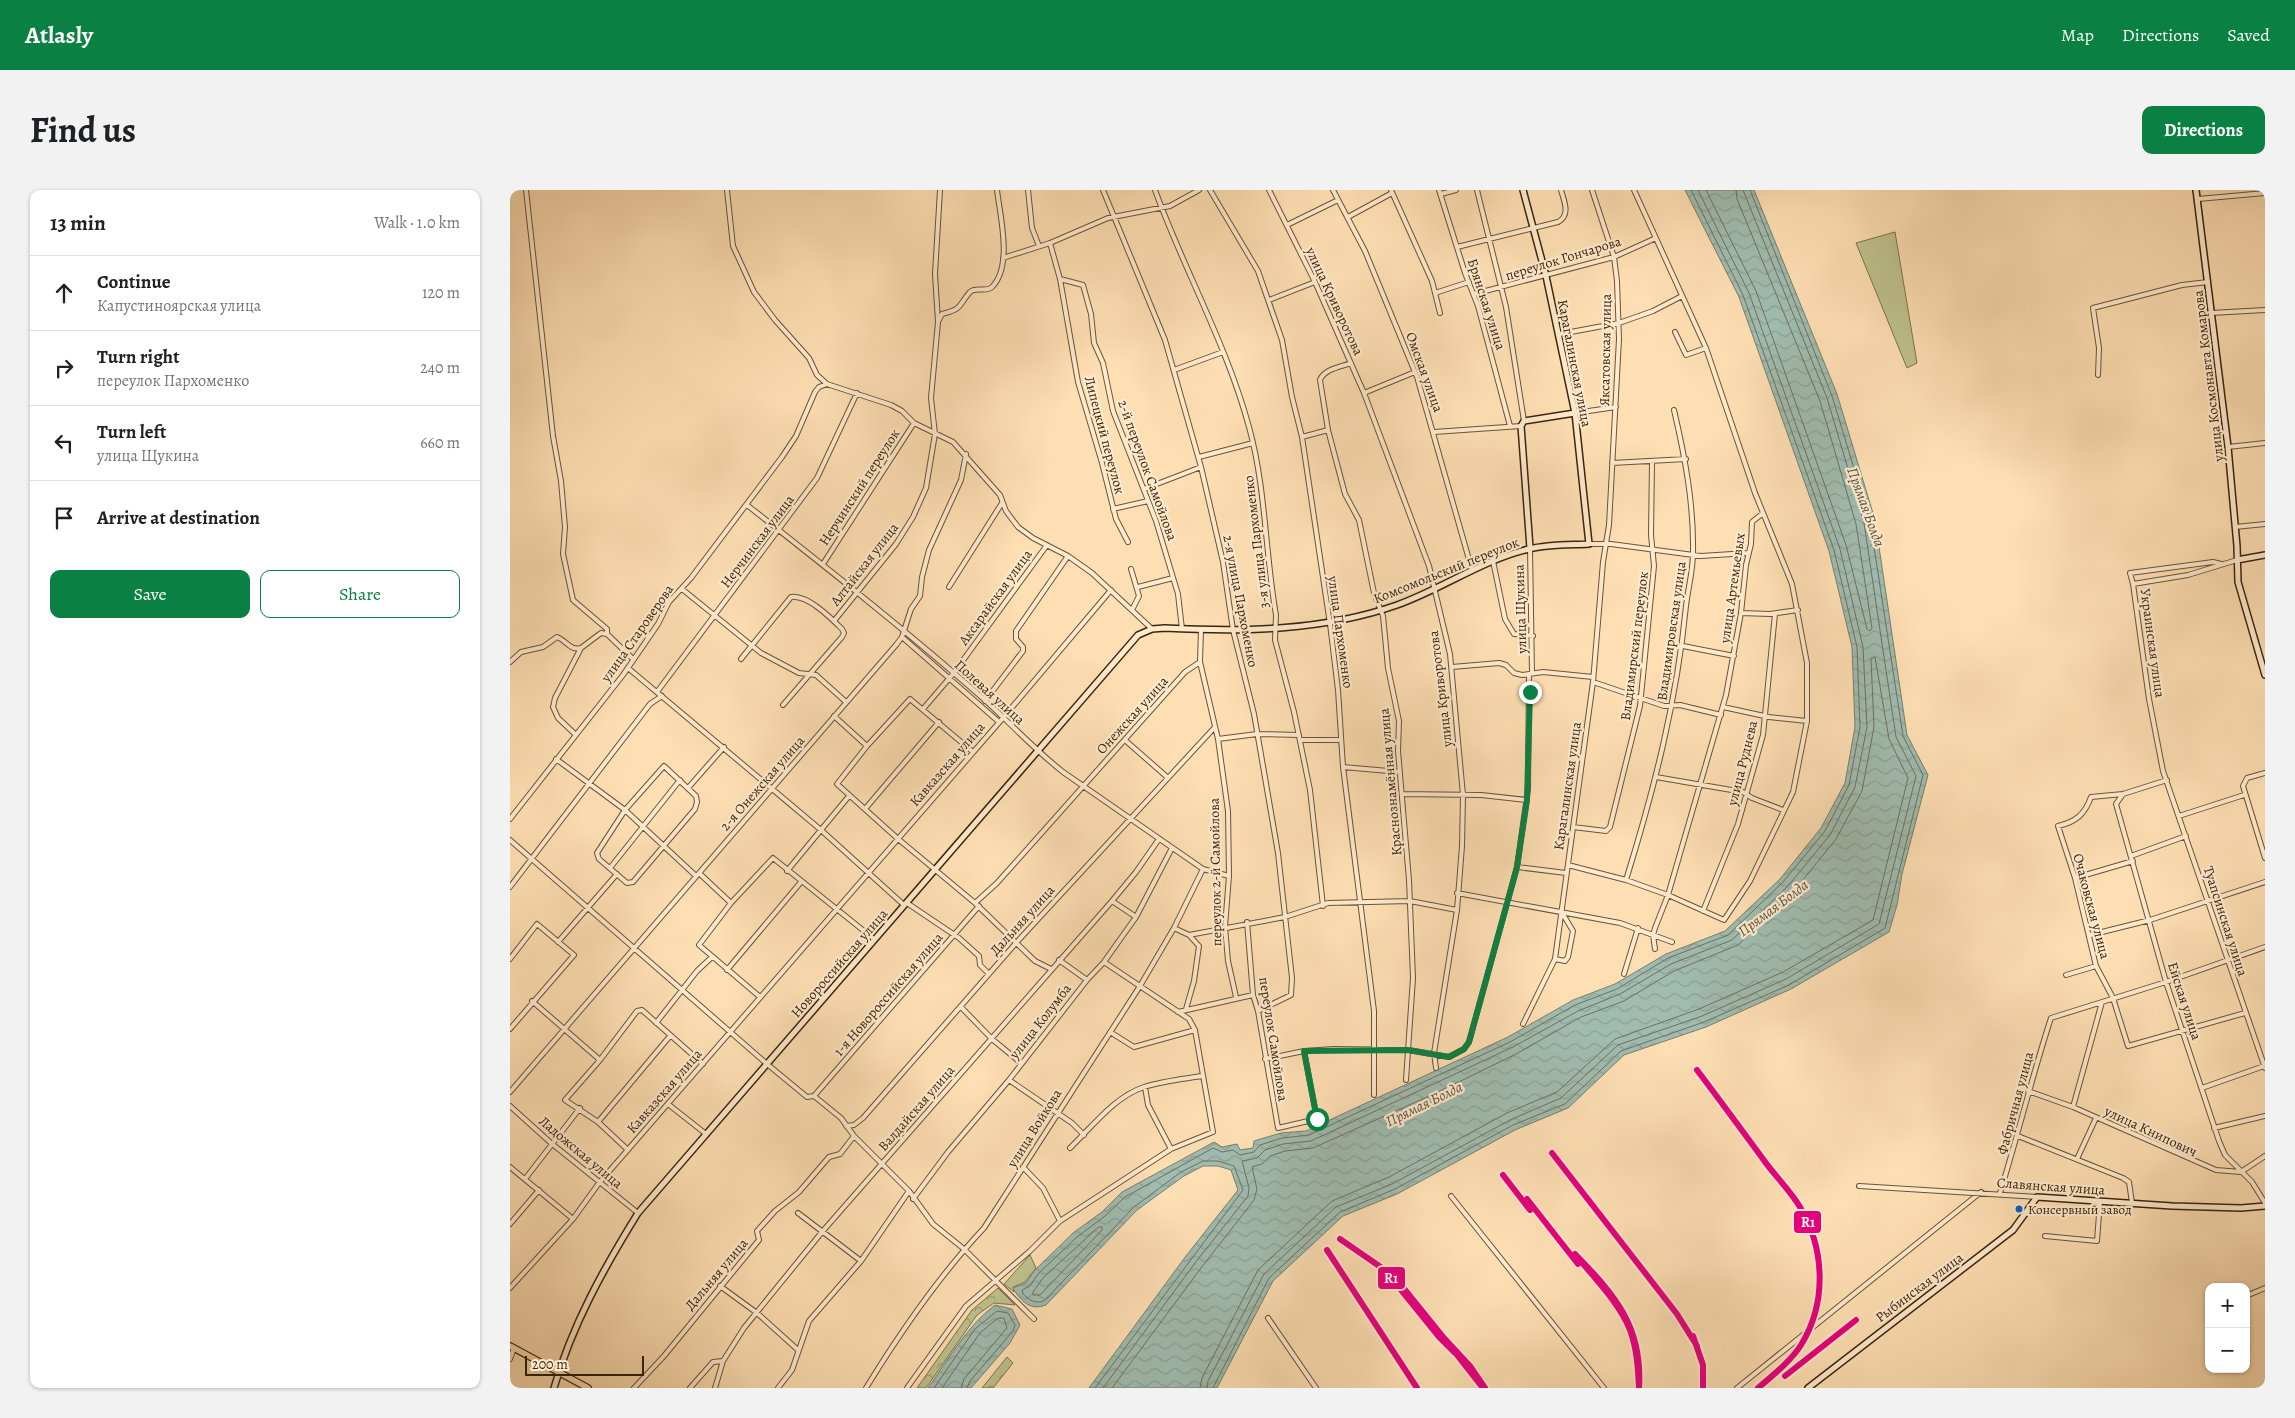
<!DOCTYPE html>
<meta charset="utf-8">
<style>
:root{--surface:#fff;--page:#f2f2f2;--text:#202124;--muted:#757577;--line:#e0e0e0;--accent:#0b8043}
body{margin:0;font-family:Alegreya,serif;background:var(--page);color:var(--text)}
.controls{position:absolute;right:15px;bottom:15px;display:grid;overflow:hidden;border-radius:10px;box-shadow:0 1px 4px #0004}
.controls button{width:45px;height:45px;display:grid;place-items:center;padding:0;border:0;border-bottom:1px solid var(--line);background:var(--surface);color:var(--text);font:25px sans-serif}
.scale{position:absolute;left:15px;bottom:12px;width:119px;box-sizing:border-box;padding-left:5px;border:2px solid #3c240b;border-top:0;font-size:14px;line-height:18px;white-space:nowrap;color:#3c240b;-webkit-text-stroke:4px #feeace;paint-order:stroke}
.stop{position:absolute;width:15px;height:15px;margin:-11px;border:4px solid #0b8043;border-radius:50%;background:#fff}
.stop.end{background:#0b8043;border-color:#fff;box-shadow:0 1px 5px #0008}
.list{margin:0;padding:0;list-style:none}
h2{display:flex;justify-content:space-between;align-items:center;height:65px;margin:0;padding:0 20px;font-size:21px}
h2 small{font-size:16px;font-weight:400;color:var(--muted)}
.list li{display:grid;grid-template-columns:32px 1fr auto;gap:15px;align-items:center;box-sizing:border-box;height:75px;padding:0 20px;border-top:1px solid var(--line)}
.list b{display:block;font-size:19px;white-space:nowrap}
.list p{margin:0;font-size:16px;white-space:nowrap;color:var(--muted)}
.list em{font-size:16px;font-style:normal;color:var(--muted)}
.actions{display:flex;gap:10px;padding:15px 20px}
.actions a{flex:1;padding:11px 0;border:1px solid var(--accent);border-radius:10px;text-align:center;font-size:18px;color:var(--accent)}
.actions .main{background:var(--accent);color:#fff}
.icon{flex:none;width:28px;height:28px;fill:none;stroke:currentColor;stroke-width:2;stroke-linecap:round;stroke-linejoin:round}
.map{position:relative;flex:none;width:1755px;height:1198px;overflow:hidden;border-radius:10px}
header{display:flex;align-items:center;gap:30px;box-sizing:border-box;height:70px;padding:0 25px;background:var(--accent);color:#fff}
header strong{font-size:24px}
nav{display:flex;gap:28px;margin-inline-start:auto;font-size:18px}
.intro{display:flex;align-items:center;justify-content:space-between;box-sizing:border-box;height:120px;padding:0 30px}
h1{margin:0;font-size:35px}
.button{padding:12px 22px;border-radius:10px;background:var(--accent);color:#fff;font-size:18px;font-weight:700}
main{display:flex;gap:30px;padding:0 30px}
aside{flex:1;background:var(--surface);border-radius:10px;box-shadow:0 1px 4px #0004}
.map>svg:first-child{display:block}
.grass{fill:#bec28e;stroke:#7d734c}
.forest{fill:url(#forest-crowns);stroke:#7d734c}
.water{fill:url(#water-waves);stroke:#787f6e}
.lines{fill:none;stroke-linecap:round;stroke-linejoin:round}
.shore{stroke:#6e705e;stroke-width:1}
.street-casing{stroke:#6c5335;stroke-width:6}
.secondary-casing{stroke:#3c240b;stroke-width:8}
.primary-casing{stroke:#3c240b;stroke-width:8}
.street{stroke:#feeace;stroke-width:4}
.secondary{stroke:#feeace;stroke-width:5}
.primary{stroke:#fedfb3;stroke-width:5.5}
.rail-1-casing{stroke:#feeace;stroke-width:10}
.rail-1{stroke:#e5007d;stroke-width:6}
.route{stroke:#0b8043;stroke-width:6}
.bus-dot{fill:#0065bd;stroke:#feeace;stroke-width:2}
.labels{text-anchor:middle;stroke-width:4.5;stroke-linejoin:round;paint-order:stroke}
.bus-label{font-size:13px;fill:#3c240b;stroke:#feeace;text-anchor:start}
.street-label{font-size:14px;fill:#3c240b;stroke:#feeace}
.water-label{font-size:15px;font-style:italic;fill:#5a523d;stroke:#feeace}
.line-badge{stroke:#feeace;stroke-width:2}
.badge-label{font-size:14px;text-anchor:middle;font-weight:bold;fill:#fff}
</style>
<header>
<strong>Atlasly</strong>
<nav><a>Map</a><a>Directions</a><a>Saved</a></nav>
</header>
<div class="intro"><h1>Find us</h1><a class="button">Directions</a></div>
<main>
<aside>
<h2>13 min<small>Walk · 1.0 km</small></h2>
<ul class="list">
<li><svg class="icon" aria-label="ahead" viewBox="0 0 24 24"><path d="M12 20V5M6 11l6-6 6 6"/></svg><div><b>Continue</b><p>Капустиноярская улица</p></div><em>120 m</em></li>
<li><svg class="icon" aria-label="right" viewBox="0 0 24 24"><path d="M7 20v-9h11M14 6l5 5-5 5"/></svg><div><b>Turn right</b><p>переулок Пархоменко</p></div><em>240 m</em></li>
<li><svg class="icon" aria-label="left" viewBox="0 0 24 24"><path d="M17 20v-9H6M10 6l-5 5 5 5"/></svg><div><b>Turn left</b><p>улица Щукина</p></div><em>660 m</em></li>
<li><svg class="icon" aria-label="arrive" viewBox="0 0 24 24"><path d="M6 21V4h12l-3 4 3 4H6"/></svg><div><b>Arrive at destination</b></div></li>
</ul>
<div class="actions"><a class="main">Save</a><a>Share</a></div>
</aside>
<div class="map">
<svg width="1755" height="1198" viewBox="0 0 1755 1198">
<defs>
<pattern id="forest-crowns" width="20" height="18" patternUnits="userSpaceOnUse" patternTransform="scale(1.25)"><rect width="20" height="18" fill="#bec28e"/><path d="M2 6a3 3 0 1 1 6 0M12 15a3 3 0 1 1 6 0" fill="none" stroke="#9c9d72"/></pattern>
<pattern id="water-waves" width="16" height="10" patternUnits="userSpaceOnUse" patternTransform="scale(1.25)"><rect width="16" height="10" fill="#a0bcb0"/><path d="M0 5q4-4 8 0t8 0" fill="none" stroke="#8ba196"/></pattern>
</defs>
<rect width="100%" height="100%" fill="#fedfb3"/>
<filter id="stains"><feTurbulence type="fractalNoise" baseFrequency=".004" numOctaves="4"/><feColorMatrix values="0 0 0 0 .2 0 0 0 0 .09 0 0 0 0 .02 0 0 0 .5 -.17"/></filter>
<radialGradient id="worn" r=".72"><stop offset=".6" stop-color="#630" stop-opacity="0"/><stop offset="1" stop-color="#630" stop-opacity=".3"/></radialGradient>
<!-- grass -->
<path class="grass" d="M1385,42L1407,173L1397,178L1346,53Z
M520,1065L526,1078L515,1092L503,1097L504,1102L494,1094Z"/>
<!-- forest -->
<path class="forest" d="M488,1098L505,1115L484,1113L467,1125L416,1198H407L462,1120Z
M497,1167L503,1173L483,1198H472Z"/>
<!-- water -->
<path class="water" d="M1175,0H1244L1327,204L1365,330L1397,545L1418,585L1392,684L1387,715L1379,742L1281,799L1196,837L1114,865L1058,918L1005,940L887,1004L833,1026L763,1091L707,1198H579L676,1066L728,1000L721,980L708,976H693L674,986L627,1020L536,1115C521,1121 511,1112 503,1098L516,1093L524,1081L563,1043L592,1022L612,1002L704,952L712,957L727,954L730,960L743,958L744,951L771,943L796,941L998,847L1063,810L1105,794L1156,764L1215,741L1270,689L1311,638L1335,593L1345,537L1342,457L1319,361L1229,107Z
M485,1115L502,1119L510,1135L500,1153L461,1198H418C439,1169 456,1137 485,1115Z"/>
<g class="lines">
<!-- shore -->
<path class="shore" d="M1196,0L1246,101L1336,355L1357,439L1360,441L1362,438L1346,334L1310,211L1227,9L1226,0
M589,1037H592V1040L530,1105H523V1102L533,1088Z
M424,1198L465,1139L487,1121L498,1123L505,1135L503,1141L460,1191L457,1198
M432,1198L470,1143L488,1128H494L497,1138L454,1189L451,1198
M585,1198L733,1000L724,976L708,971H693L671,982L624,1017L534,1111C524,1114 520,1110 513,1104L512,1100L520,1096L528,1084L567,1047L595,1026L615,1007L703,958L712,962L723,960L730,965L744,962L750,955L772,948L799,945L1000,852L1065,815L1107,799L1158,768L1218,745L1273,692L1315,641L1339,595L1350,537L1347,457L1324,360L1233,105L1181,0
M593,1198L685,1073L738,1006L739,998L732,971L747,968L755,960L773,954L801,951L1003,857L1068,821L1110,804L1161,774L1222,750L1278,696L1320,645L1345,597L1357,537L1353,457L1330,359L1239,103L1188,0
M602,1198L691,1078L744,1010L747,999L742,977L752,974L760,966L775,961L803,958L926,903L1006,864L1071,827L1114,811L1164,781L1228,755L1284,701L1326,649L1352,601L1364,537L1361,469L1365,467L1379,549L1398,588L1363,730L1273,782L1189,819L1105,849L1047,902L997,923L879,987L822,1011L748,1080L692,1188L690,1198
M697,1198L698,1191L754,1084L826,1017L882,994L1000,930L1051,908L1108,855L1192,826L1276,789L1369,734L1406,586L1386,547L1354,333L1317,208L1233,0
M703,1198L759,1088L830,1022L885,999L1003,935L1055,914L1111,861L1194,832L1279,795L1375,738L1413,585L1393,546L1360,331L1322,206L1240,0"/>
<defs>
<path id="street" d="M16,0L43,246L51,291L55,337L53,364L63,410L97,439V444
M217,0L223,56L244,102L265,130L299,168L307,185L317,194L381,215L392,221L404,233L443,252L490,305L496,321L508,337L523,348L558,366L582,383L642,439
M518,0L522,38L529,56
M593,0L655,150L691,277L713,372L723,440L744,524L768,663L782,788L781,805L748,821
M645,0C674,80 717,155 739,237C756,298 755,363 766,425L765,450L784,522L800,600L813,716
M700,0L748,81L772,150L782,207L792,247L820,434L828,500L833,577L864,821V905
M759,0L805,92L854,203L919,376L940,464L953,605L952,656L947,720L924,863L926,878
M823,0L855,61L907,187L962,380
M881,0L922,91L930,123
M929,0L955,83L968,116L1000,236
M967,0L996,117L1014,231
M931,4L946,0
M1688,9L1755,3
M838,27L882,3
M777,35L828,10
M540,53L550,89L568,192L592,273L606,329L618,352
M947,57L1048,32C1061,25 1054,11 1051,0
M493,68L540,53L598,28L660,16L689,0
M550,89L573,95L581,124L584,153L593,173L603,221L646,331L668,404L672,439
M925,103L959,92
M964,104L1104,67L1146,48
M759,110L805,92
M1701,123L1755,120
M429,130L432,124C454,118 447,117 460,102C466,96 476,103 482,97C503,76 490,26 487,0
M1165,142L1176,165L1196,158
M1050,144L1109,133L1143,121L1172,106
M841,173C831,177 814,179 810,190L818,240L835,304L849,330L864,403L873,426L878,478L889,531L888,561L899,690L903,788L896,890
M664,180L713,162
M1588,185L1589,158L1583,118L1672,95L1698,92
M854,203L905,182
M1065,223L1106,217
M924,242L1011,236
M792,247L818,240
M1718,257L1755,253
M689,267L743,253
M1102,273L1176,269
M634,299L691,277
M237,315C317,378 398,442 475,510C501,534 525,560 553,582L693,679L719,686
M603,319L638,311
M1725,337L1755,334
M1079,354H1101L1191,366L1238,363
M1020,358L1022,483
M1727,370L1678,385L1623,394L1639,509L1653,581L1755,878
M983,371L995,429L1004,444L1023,446
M313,374L404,233
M621,379L629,406L622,420
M1623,394L1620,383L1703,372L1711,374
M439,397L492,313
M628,397L663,388
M172,399L251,463L289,483L306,485L336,512
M1231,423L1260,424L1288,420
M324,431L386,354L403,327L416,298L425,244L421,208L428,132L425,84L430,0
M691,439L690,472L708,549L718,621L719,686L715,737L718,771L726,807
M392,447L489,532
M1173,456L1224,466
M231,469L281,407C298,405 320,427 332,439L334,443L332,447L273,515
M0,472L11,462L33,457L47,447C57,451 60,461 71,458
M942,477L989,473L996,475L1004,483L1012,485L1033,482L1083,487
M118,478L311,640L394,715
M1083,492L1154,516L1170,515L1211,525
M147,502L307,288L347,203
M475,511L513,461V457L506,449V441L558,366
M1213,517L1259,527L1297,531
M413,519L443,484L537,355
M324,526L357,556
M66,545L48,528L43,517L45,508L71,458L91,443L97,444L123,469
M708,549L747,544L789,545
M790,550H831
M616,551L657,587
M463,562L400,509L357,556L327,594L387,648L465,713L525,771L541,779
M46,569L115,620L186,686
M154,576L186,606L187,612L185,619L123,692L117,693L89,669L87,663L115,620Z
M833,577L890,582
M1755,583L1737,588L1733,596L1755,668
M1146,587L1233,602L1242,608L1273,620
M1657,590L1613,604L1581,607C1575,624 1566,632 1548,636L1565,688L1586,776L1603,808L1618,856L1735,823
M178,598L214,557
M892,604L971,605L1017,610
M1613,604L1606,614L1656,792L1709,951L1715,965L1742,992L1755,1013
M355,619L429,532
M1669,626L1734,605
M0,629L113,485L148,434L159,412L181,388L272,267L286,246L305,202L309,197L317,194
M1063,637L1096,641L1100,637L1130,516L1144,376L1141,345L1142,272
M0,650L257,874L297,907L304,906L331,928L344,946L399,1001L423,1034L454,1059L524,1129
M1621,666L1676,646
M1058,675L1116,690L1158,705L1214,730L1240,691L1283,602L1297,531V473L1282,394L1245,303L1196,158L1124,0
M1007,677L1056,683
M100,678L170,590
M277,681L339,606
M189,683L221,713
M1565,688L1623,671
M1116,690C1144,600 1167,510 1176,416C1178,398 1183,381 1183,363C1184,315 1175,267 1164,220
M0,697L140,514L152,506
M947,703L1110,733L1162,752
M602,711L626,727
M397,713L449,748L469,766L470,775L479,784
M465,713L487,693L675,482L690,472
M1193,721L1228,634L1253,545L1265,424
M737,732L743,805L748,821L768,938L807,929L794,861
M664,738L679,745L775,727L818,713L900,711L947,720
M1580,745L1640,730L1755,692
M48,752L107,684
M1145,759L1143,745L1145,738L1158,705L1216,505L1231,423L1236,375L1241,354L1242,332L1253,323
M0,769L27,734L64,765L0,839
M1045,769L1055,771L1058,767L1063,741L1051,721
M549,770L577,790
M217,780L291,692
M1114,784L1128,738
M1556,785L1586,776
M250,807L189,755L221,713L263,668L364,749
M22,811L90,870
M451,817L482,849L511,873
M676,819L684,791L689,756L679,745
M668,822L743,805
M146,833L187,781L202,767
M1013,834L1045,769L1083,492L1093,372L1099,335L1109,149L1107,91L1104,67L1082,0
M600,842L624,857L685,840
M755,869L794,861L824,859L898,860L939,867L954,859L959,852L1007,677L1018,599L1019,484
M499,890L562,933L574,945
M635,897L638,915L661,959
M1692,898L1754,876
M1518,901L1563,917L1706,980L1731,982L1755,966
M0,902L386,455L392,447L401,419L410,406L412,387L419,360L451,290L456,264
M304,906L469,716
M158,914L196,944
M0,916L41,953L128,1023
M1563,917L1592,812
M88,932L160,846
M336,936L344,935L353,928L506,753L705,537
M1704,938L1755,926
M1508,946L1613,988L1619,992L1622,1013
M560,958C582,937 604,907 634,897C652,891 673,889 692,886
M118,960L88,932L55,910L90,870L127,821L132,820L193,874
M1567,969L1586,928
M0,977L63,1029
M513,977L533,998L550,1031
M15,989L70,918
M1349,996L1527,1007
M1490,1003C1508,945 1522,886 1541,828L1656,792L1755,757
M941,1006L1094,1198
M403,1009L438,962L499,890L577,790L594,772L626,727L662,658
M288,1023L351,1071
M0,1034L29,1000
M1535,1046L1587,1051L1590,1011
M210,1096L247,1123L288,1160
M0,1098L63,1029L89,993L493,528L601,400
M1736,1106L1755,1098
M758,1128L806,1198
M0,1169L4,1158
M124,1198L154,1166L249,1050L247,1041L265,1021L289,1002L319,967L330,964L344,946
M180,1198L203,1172L213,1171L234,1138L312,1042L602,711L626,682L649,649
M205,1198L213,1171
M268,1198L282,1180L299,1131L351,1071L399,1001
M356,1198C391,1141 428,1087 474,1038L630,796L664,738L693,679
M397,1198L456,1116L520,1061L550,1031L661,959L703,942L685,840L679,829L594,772
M1227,1198L1471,1002"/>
<path id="secondary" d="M1686,0L1718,257L1727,356L1728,392L1755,485
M1020,358L1011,236L1014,231L1065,223
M1727,370L1755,365
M44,1198C62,1135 94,1078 128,1023L628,445L642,439L655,438C733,442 813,441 887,415C932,399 972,370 1019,359C1039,354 1060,355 1079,354L1065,223L1036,86L1013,0
M1298,1198L1503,1040L1527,1007L1662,1016L1731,1018L1755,1016"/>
<path id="primary" d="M0,1156L78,1198"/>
</defs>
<!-- street casing -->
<use href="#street" class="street-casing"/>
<!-- secondary casing -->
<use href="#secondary" class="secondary-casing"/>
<!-- primary casing -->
<use href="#primary" class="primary-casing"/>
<!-- street -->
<use href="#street" class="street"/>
<!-- secondary -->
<use href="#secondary" class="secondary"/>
<!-- primary -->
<use href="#primary" class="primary"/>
<defs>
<path id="rail-1" d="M1187,880C1209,909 1231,939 1253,969C1264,985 1280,1000 1290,1017C1315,1059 1317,1113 1291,1155C1280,1172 1263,1185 1248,1198
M1042,963L1167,1124L1187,1156
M993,985L1020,1020
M1017,1009L1068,1074
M830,1049L875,1080
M817,1060L907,1198
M1183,1146L1193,1175V1198
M933,1147L891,1095L875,1080L930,1148L945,1163
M1275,1186L1346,1130
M973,1198L933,1147L960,1176L975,1198
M1129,1198C1128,1178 1127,1159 1120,1140C1109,1112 1083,1087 1065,1064C1105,1105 1133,1137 1129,1198"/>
</defs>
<!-- rail-1 casing -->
<use href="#rail-1" class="rail-1-casing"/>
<!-- rail-1 -->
<use href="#rail-1" class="rail-1"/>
</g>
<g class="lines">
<!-- route -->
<path class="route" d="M807,929L794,861L898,860L939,867L954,859L959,852L1007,677L1017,610L1020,502"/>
</g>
<!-- markers -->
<circle class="bus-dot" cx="1509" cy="1019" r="4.5"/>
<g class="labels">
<!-- bus labels -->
<g class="bus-label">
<text x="1518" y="1024">Консервный завод</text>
</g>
<!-- street labels -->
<g class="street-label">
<text transform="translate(1053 68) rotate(-17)" y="5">переулок Гончарова</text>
<text transform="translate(825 111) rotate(65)" y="5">улица Криворотова</text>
<text transform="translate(977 114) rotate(72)" y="5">Брянская улица</text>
<text transform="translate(1095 160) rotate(-89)" y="5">Яксатовская улица</text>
<text transform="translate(1065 173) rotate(79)" y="5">Карагалинская улица</text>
<text transform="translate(915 182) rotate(70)" y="5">Омская улица</text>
<text transform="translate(1698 186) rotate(-97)" y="5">улица Космонавта Комарова</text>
<text transform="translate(595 245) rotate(75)" y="5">Липецкий переулок</text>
<text transform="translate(638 280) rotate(70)" y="5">2-й переулок Самойлова</text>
<text transform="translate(349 297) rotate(-57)" y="5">Нерчинский переулок</text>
<text transform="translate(247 351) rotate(-53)" y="5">Нерчинская улица</text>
<text transform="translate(746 352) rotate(-97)" y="5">3-я улица Пархоменко</text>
<text transform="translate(354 374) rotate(-52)" y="5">Алтайская улица</text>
<text transform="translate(936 380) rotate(-22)" y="5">Комсомольский переулок</text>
<text transform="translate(1222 398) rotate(-82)" y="5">улица Артемьевых</text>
<text transform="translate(485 407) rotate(-54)" y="5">Аксарайская улица</text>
<text transform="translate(731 411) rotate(79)" y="5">2-я улица Пархоменко</text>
<text transform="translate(1010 419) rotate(-92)" y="5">улица Щукина</text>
<text transform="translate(1161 441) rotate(-82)" y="5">Владимировская улица</text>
<text transform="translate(831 442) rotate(82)" y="5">улица Пархоменко</text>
<text transform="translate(127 443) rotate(-55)" y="5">улица Староверова</text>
<text transform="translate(1643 453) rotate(82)" y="5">Украинская улица</text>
<text transform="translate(1124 456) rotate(-83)" y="5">Владимирский переулок</text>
<text transform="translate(930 499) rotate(-97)" y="5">улица Криворотова</text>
<text transform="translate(480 502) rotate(42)" y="5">Полевая улица</text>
<text transform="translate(622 525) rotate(-48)" y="5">Онежская улица</text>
<text transform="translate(1232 573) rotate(-76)" y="5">улица Руднева</text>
<text transform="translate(437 574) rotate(-49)" y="5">Кавказская улица</text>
<text transform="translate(880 592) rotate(-95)" y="5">Краснознамённая улица</text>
<text transform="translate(252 593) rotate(-49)" y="5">2-я Онежская улица</text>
<text transform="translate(1057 596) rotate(-82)" y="5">Карагалинская улица</text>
<text transform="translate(705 682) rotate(-91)" y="5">переулок 2-й Самойлова</text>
<text transform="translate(1582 716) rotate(75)" y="5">Очаковская улица</text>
<text transform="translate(512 730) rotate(-48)" y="5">Дальняя улица</text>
<text transform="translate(1716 731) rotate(72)" y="5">Туапсинская улица</text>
<text transform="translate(329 773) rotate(-49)" y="5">Новороссийская улица</text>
<text transform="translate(378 804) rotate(-49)" y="5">1-я Новороссийская улица</text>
<text transform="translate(1675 811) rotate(72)" y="5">Ейская улица</text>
<text transform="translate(530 831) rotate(-52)" y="5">улица Колумба</text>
<text transform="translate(764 849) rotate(81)" y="5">переулок Самойлова</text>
<text transform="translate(154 901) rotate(-49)" y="5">Кавказская улица</text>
<text transform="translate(1505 913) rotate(-75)" y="5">Фабричная улица</text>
<text transform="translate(406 918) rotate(-49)" y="5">Валдайская улица</text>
<text transform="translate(524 938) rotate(-58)" y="5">улица Войкова</text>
<text transform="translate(1641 941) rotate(25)" y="5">улица Книпович</text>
<text transform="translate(71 962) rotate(40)" y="5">Ладожская улица</text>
<text transform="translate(1541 996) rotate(4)" y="5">Славянская улица</text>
<text transform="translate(206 1084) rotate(-50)" y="5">Дальняя улица</text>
<text transform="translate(1409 1097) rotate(-37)" y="5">Рыбинская улица</text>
</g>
<!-- water labels -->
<g class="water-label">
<text transform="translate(1356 317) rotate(70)" y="5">Прямая Болда</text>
<text transform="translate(1263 718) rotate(-37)" y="5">Прямая Болда</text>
<text transform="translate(914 914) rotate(-26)" y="5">Прямая Болда</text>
</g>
</g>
<g class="line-badge">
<rect x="1283" y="1020" width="29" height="24" rx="5" fill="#e5007d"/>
<rect x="867" y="1076" width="29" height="24" rx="5" fill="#e5007d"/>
</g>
<g class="badge-label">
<text x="1298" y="1037">R1</text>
<text x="881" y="1093">R1</text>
</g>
<rect width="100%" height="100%" filter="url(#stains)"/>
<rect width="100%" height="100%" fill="url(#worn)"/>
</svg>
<div class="controls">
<button>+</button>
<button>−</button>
</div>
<div class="scale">200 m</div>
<div class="stop" style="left:807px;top:929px"></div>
<div class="stop end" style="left:1020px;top:502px"></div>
</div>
</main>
